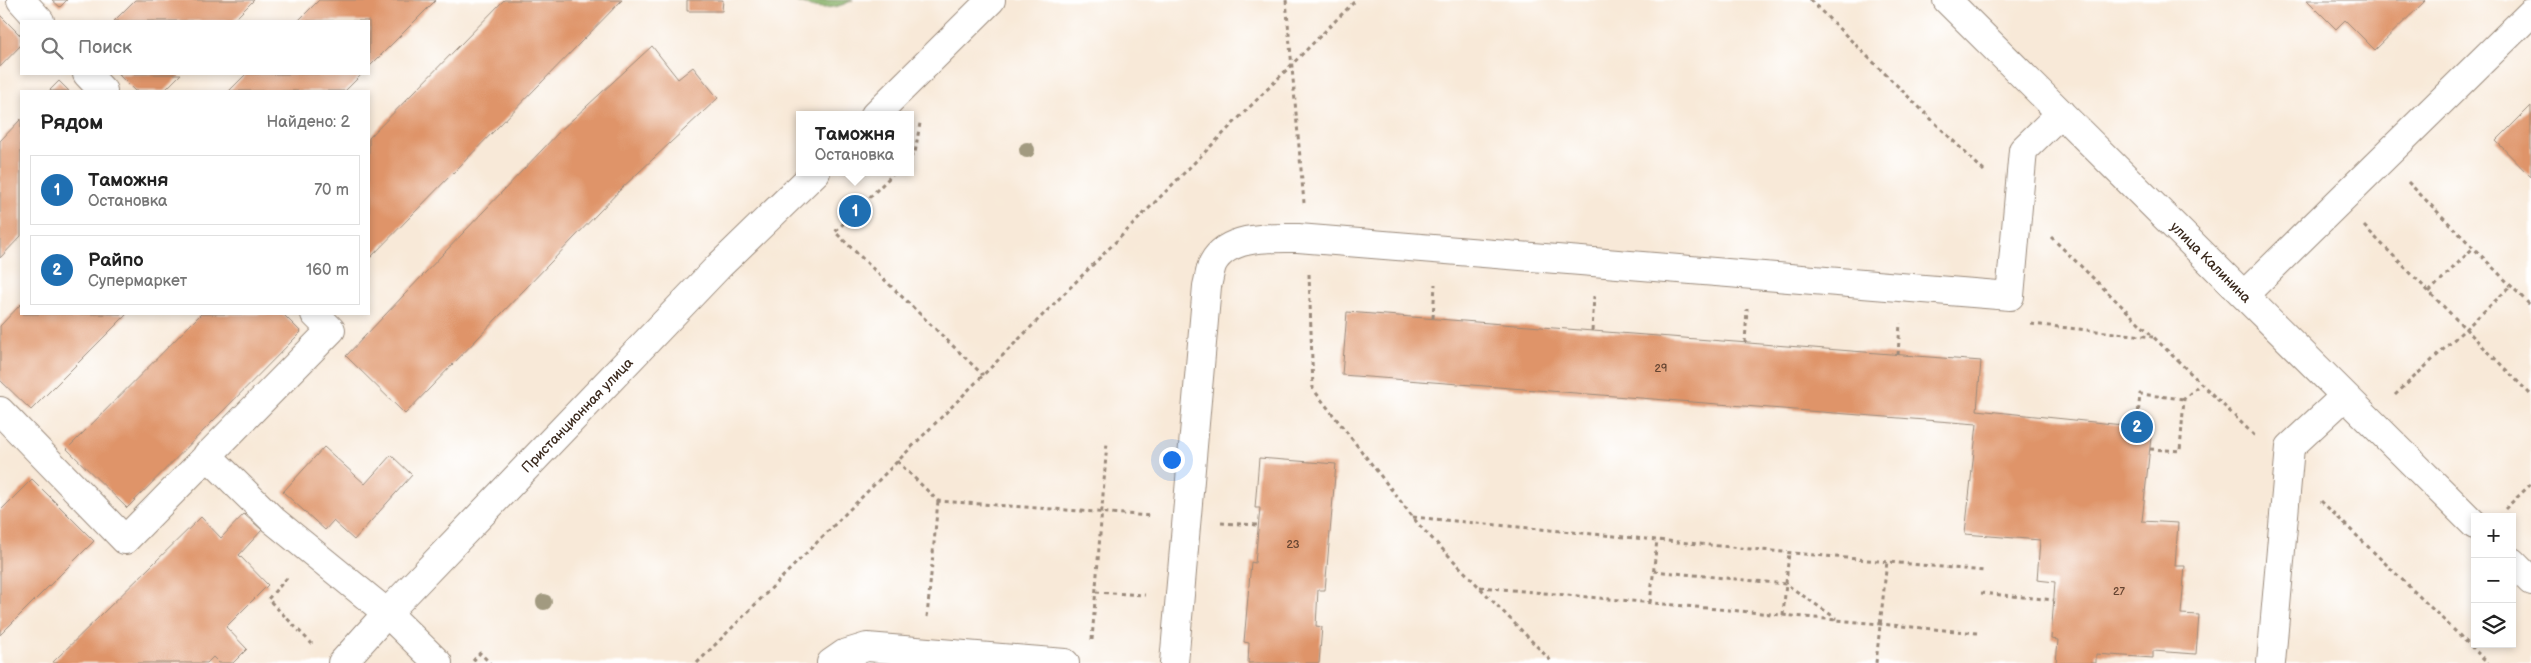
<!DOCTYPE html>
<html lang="ru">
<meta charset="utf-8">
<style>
:root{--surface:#fff;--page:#f6f6f6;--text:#222;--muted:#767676;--line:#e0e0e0;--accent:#1f6fb2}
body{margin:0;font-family:"Balsamiq Sans",sans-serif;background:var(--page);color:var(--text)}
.controls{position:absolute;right:15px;bottom:15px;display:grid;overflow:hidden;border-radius:0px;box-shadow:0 2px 8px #0003}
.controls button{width:45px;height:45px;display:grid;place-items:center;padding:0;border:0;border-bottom:1px solid var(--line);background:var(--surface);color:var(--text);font:25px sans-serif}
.you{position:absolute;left:1171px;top:459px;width:18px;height:18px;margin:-12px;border:4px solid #fff;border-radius:50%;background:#1a73e8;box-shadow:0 0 0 8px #1a73e833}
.badge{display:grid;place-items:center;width:32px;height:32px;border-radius:50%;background:var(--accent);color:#fff;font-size:16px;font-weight:700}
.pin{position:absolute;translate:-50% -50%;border:2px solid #fff;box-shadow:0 1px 5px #0006}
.popup{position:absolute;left:796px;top:111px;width:118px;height:65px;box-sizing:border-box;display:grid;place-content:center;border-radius:0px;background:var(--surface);filter:drop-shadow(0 1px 4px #0005);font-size:16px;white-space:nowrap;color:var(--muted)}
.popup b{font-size:19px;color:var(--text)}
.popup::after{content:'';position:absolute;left:50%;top:100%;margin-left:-10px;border:10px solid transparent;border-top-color:var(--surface)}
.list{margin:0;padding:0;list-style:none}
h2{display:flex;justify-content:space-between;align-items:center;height:65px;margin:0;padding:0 20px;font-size:21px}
h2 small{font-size:16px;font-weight:400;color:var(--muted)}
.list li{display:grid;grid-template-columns:32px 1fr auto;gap:15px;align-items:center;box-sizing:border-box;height:70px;margin:0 10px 10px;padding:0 10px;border:1px solid var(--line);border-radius:0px}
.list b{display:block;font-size:19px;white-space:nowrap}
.list p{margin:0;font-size:16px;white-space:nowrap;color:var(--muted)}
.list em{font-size:16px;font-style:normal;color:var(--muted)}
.icon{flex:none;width:28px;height:28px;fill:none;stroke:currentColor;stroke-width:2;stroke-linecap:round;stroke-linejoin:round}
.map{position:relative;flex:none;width:2531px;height:663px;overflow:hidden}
.search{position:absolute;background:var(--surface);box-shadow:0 2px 8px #0003;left:20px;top:20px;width:350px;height:55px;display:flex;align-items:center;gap:12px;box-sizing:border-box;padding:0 18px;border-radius:0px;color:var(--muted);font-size:19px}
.panel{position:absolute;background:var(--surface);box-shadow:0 2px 8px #0003;left:20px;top:90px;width:350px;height:225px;border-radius:0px}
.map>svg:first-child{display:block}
.forest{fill:#86af66;stroke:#606c42}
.building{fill:#df9469}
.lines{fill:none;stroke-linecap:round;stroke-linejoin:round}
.minor-casing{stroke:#9a8a7b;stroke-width:30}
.major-casing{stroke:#9a8a7b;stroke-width:30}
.path{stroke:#9a8a7b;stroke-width:3;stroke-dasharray:4 4;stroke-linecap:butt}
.minor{stroke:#fff;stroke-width:28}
.major{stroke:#fff;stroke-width:28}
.tree{fill:#a29a80}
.labels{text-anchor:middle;stroke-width:4;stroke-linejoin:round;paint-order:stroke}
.number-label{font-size:11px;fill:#644431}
.street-label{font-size:14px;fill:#3b2a1e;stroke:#fff}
</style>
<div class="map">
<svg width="2531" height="663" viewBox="0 0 2531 663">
<rect width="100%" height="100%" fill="#fff"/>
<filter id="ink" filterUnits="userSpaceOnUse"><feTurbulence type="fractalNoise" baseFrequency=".02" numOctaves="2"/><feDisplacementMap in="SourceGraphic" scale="10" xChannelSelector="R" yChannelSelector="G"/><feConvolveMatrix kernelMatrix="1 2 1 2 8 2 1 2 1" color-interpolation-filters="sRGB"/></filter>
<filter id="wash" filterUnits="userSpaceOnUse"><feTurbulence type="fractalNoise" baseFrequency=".0096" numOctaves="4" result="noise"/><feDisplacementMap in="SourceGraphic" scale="20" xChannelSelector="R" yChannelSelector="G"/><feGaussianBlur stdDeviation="1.12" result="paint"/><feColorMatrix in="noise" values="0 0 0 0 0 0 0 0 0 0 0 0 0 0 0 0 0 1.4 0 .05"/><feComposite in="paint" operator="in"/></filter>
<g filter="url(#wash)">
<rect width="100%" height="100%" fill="#f8e9d8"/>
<!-- forest -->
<path class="forest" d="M791,0H853C830,12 815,9 791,0Z"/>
<g id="blocks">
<!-- building -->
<path class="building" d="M52,0H67L60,7Z
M135,0H254L233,21H114Z
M319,0H436L369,67V21H298Z
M504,0H622L369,259V138Z
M687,0H723L722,11H687Z
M2307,0H2426L2375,50L2345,20L2336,29Z
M0,15L21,36V45L0,67Z
M652,46L678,79L693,67L718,98L622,188L405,414L346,356L561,130Z
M118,74H181L164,91H135Z
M246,74H362L345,91H229Z
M59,81L69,91H49Z
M2531,106V177L2496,141Z
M21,119V236L0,258V141Z
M21,304V314H127L31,410L0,380V326Z
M1347,312L1981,361L1977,410L2152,428L2142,521L2178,523L2175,566H2185L2181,614L2199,615L2196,654L2153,651V658L2096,654V663H2056L2058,640L2051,639L2055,582L2037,580L2040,540L1965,534L1977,424L1342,375Z
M201,314H283L301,332L127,508L67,449Z
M324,447L365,484L391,455L412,475L354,540L333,521L325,530L283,492Z
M1259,458L1336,464L1325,590H1318L1316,626L1322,627L1319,663H1248L1249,643L1244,642L1251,562L1255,563L1260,508H1255Z
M32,479L94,541L0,635V511Z
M244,514L262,530L239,555L268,585L226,627L247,649L233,663H219L213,657L207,663H52L201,517L221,538Z"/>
</g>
</g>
<g filter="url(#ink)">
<use href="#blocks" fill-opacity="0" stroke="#9a8a7b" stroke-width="1"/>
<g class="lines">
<defs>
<path id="minor" d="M21,0L40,21
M1947,0L2475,525
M87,74L103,91
M2244,295L2531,13
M0,411L125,540L331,330L315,314
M207,455L273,520L387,613L438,663
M2512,562L2531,581
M831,663L844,654L867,647L1065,663
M1174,663L1207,286C1209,279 1210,269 1213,263C1228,235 1271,238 1298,238L2010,296L2023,150L2061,113
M2271,663L2290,447L2345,396"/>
<path id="major" d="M875,115L991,0
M342,663L387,613L719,266L816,172"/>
</defs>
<!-- minor casing -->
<use href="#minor" class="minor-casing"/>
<!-- major casing -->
<use href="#major" class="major-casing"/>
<!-- path -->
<path class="path" d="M1286,0L1304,203
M1810,0L1984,171
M910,157L915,153L920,123
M895,172L835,232L983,375
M2408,182L2531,306
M2364,226L2531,395
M2051,237L2256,437
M1309,274L1313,389L1419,525L1553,663
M2429,292L2473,248
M1433,318L1435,284
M2031,324L2153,337
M1592,331L1594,296
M1745,343L1747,309
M1898,355L1900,323
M2395,395L2511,286
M2137,427L2140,394L2184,399
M2150,449L2180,451L2184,399L2201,383
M897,461L938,501L1152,516
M2321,501L2488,663
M2505,509L2531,484
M1413,517L1984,571
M1221,523L1258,525
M1654,571L1786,584L1837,619
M287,578L268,599L312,644
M1480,587L1977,633
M1096,592L1145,595
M1981,593L2054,600
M1650,603L1657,540
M1783,615L1789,552
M927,617L938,501
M1092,640L1107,442
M473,661L480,653L490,663
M697,663L1356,0
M1876,663L1887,561"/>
<!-- minor -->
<use href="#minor" class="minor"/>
<!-- major -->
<use href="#major" class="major"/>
</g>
<!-- trees -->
<g class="tree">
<circle cx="1027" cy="150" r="8"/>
<circle cx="544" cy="602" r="8"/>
</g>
</g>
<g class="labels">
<!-- number labels -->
<g class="number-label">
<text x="1661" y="372">29</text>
<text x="1293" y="548">23</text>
<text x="2119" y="595">27</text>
</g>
<!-- street labels -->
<g class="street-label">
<text transform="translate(2211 262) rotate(45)" y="5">улица Калинина</text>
<text transform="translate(577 415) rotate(-46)" y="5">Пристанционная улица</text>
</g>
</g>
</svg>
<div class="controls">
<button>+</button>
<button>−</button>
<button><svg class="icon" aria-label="layers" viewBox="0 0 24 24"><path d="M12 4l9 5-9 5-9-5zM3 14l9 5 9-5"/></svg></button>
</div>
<div class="you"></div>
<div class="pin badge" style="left:855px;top:211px">1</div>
<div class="popup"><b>Таможня</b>Остановка</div>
<div class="pin badge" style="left:2137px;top:427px">2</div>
<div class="search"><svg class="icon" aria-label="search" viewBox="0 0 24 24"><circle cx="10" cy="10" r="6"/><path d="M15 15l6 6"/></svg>Поиск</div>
<section class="panel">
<h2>Рядом<small>Найдено: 2</small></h2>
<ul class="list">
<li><span class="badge">1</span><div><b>Таможня</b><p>Остановка</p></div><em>70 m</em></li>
<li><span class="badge">2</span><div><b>Райпо</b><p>Супермаркет</p></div><em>160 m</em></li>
</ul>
</section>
</div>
